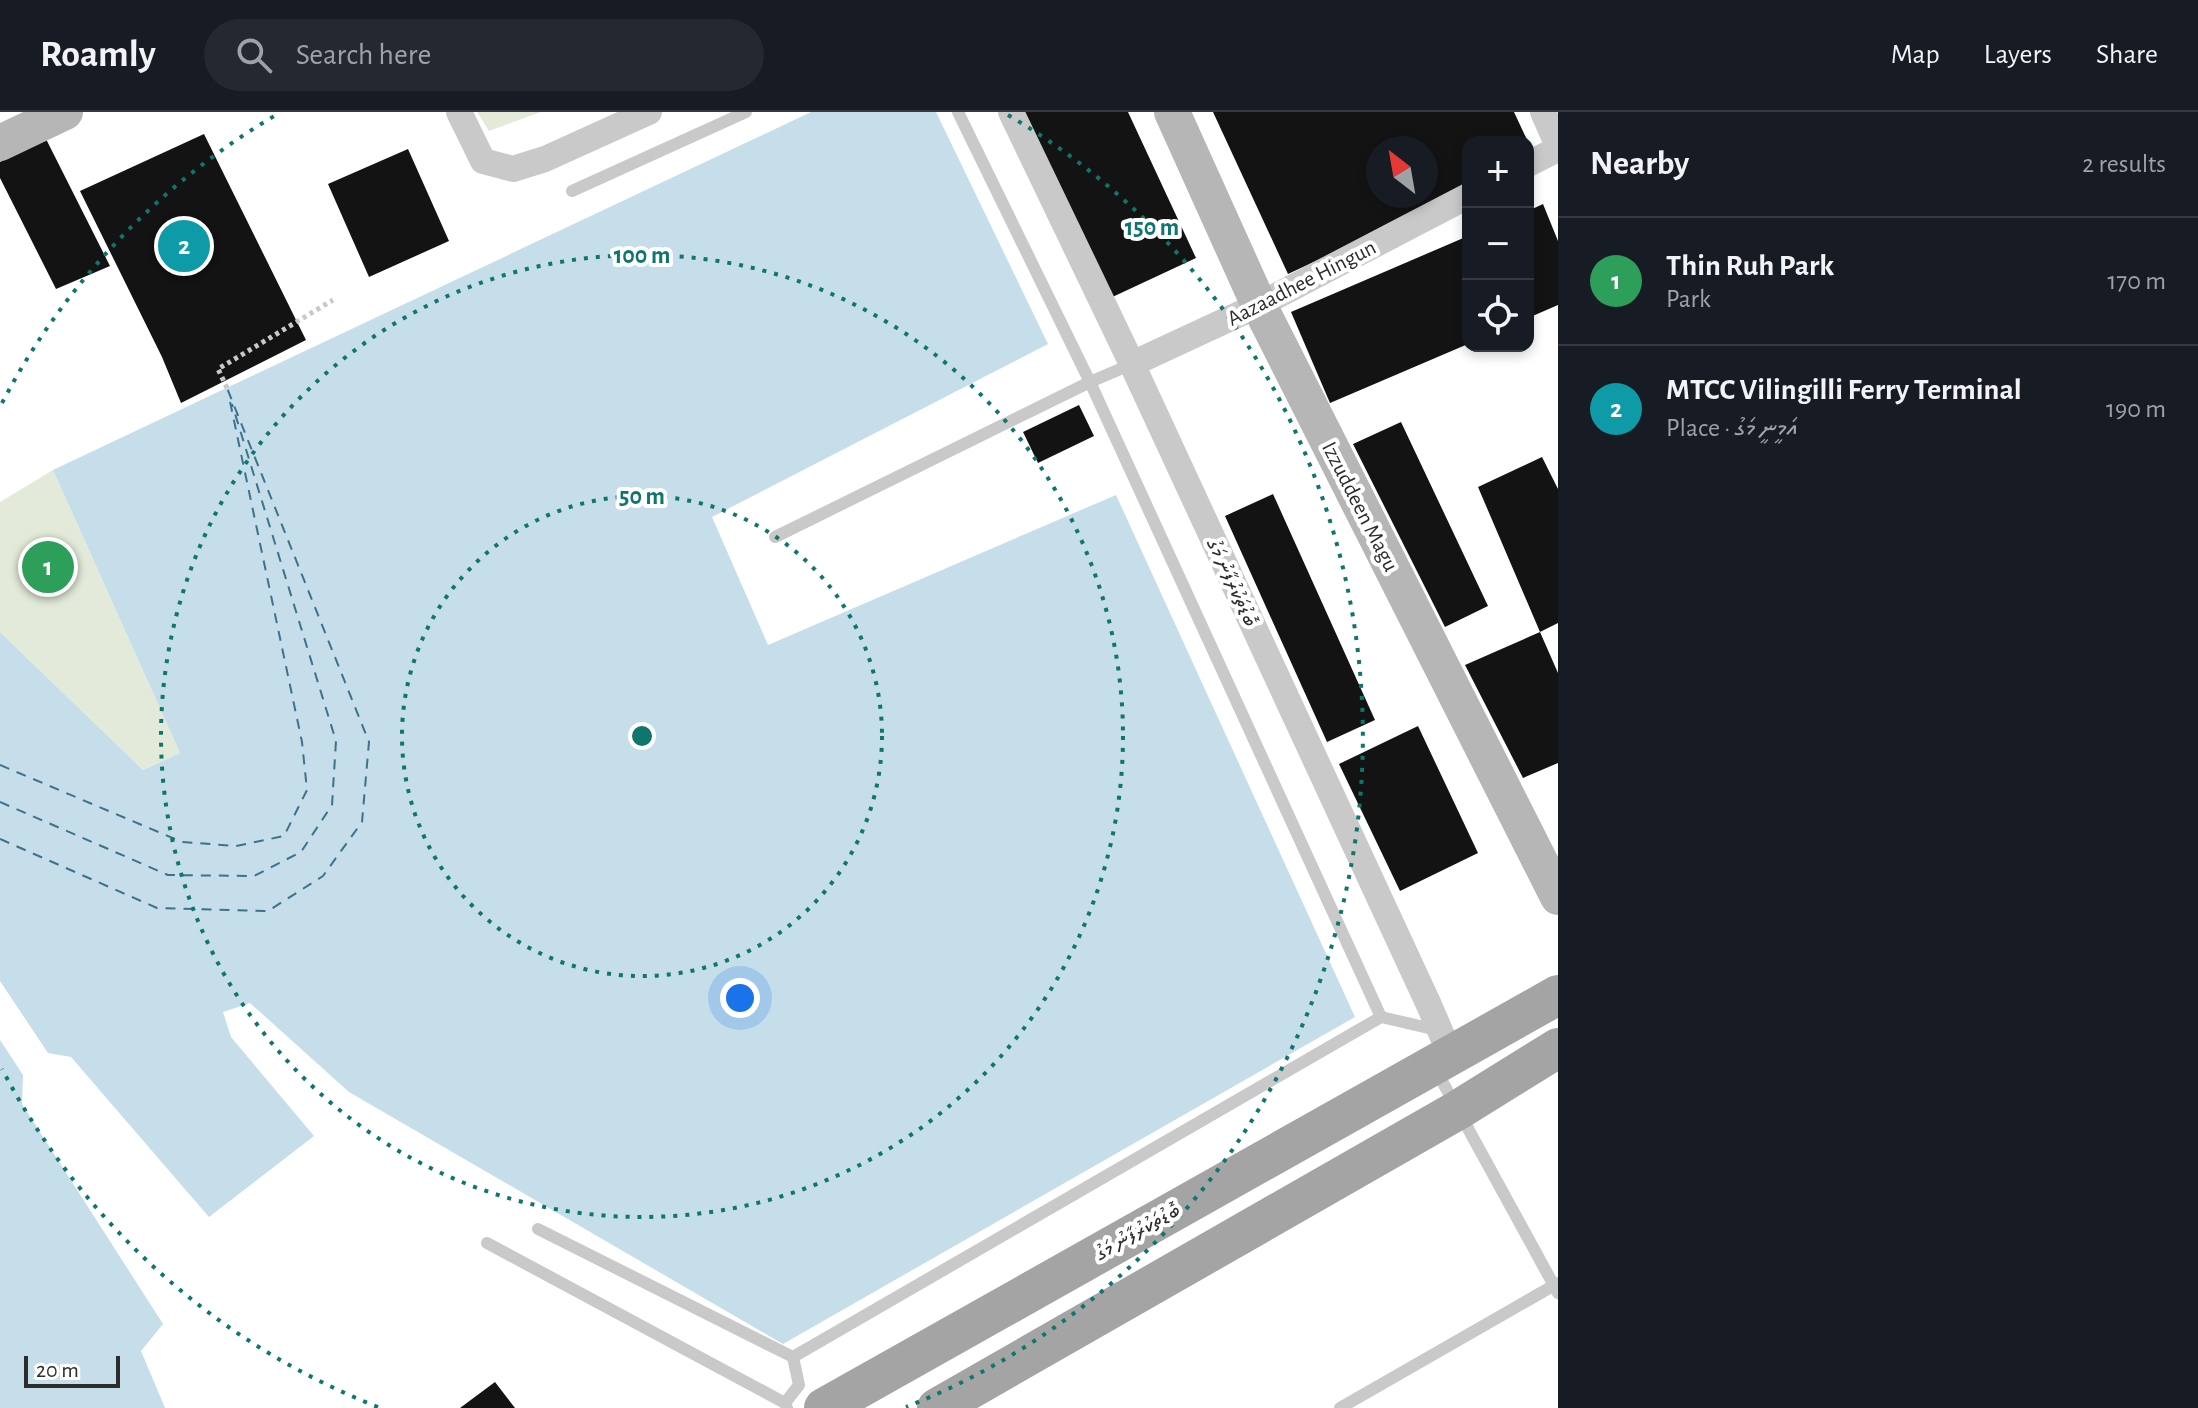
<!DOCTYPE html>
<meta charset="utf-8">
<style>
:root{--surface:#171b24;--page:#242831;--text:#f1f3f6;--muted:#9ea1a6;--line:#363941;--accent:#1a73e8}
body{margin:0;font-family:"Alegreya Sans","Noto Sans Thaana",sans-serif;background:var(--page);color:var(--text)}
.controls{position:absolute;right:24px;top:24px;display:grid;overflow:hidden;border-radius:16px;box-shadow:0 4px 12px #0003}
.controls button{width:72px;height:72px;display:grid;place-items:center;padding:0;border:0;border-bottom:2px solid var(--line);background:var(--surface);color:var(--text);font:40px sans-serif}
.compass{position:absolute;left:1366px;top:24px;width:72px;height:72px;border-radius:50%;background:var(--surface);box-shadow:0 4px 12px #0003;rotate:329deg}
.scale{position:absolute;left:24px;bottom:20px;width:96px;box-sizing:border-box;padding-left:8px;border:4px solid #2c2c2c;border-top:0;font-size:22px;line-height:28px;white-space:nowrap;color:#2c2c2c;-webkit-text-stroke:6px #fff;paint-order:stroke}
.you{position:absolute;left:740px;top:886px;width:28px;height:28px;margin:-20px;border:6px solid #fff;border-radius:50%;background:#1a73e8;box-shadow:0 0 0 12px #1a73e833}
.badge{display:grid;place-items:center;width:52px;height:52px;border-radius:50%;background:var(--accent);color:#fff;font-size:26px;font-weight:700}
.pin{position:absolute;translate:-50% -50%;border:4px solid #fff;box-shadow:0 2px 8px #0006}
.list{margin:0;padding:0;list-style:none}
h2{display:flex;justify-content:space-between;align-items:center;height:104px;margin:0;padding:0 32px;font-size:34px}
h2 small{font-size:26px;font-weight:400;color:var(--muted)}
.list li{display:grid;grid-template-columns:52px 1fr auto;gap:24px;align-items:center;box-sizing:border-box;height:128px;padding:0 32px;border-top:2px solid var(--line)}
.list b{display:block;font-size:30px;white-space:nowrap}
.list p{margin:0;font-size:26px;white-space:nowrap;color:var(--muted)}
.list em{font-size:26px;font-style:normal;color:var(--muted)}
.icon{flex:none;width:44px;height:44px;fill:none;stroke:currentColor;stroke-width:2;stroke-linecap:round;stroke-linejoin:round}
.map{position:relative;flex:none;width:1558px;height:1296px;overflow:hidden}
header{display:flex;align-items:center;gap:48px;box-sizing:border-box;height:112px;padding:0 40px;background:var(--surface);border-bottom:2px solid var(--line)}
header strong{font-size:38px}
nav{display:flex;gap:44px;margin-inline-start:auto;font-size:28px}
.search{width:560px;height:72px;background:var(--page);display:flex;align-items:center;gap:20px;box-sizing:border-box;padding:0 28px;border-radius:44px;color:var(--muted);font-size:30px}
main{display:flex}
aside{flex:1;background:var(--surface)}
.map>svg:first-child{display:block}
.green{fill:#e3ead9}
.water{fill:#c5deea}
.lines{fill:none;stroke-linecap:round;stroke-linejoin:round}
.ferry{stroke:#3c728c;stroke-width:2;stroke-dasharray:10 8;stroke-linecap:butt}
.building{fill:#131313;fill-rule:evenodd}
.path{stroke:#c9c9c9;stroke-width:5;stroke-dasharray:4 4;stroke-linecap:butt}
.service{stroke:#c9c9c9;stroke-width:12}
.minor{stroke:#c9c9c9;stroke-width:26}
.secondary{stroke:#b6b6b6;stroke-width:36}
.primary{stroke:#a4a4a4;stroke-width:40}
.ring{fill:none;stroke:#0f766e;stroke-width:4;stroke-dasharray:4 8}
.labels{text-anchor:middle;stroke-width:8;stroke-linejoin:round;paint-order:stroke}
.street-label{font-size:22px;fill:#2c2c2c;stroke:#fff}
.centre{fill:#0f766e;stroke:#fff;stroke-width:4}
.ring-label{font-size:24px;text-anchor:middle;font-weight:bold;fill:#0f766e;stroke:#fff;stroke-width:8;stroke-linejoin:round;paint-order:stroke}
</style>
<header>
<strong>Roamly</strong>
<div class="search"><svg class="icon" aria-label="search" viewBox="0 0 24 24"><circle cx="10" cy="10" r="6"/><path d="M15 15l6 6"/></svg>Search here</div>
<nav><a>Map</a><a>Layers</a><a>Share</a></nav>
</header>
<main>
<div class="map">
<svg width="1558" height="1296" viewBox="0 0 1558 1296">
<rect width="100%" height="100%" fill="#fff"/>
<!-- green -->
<path class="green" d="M477,0H541L489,19Z
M53,358L180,641L143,658L0,520V390Z"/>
<!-- water -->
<path class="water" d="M811,0H936L1048,232L712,405L768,533L1116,383L1355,905L783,1232L349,980L250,891L223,900L231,925L314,1024L209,1105L71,945L48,941L0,869V520L143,658L180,641L53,358Z
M0,928L23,963L22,992L163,1212L141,1239L165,1296H0Z"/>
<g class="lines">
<!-- ferry -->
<path class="ferry" d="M0,653L182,730L236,734L284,724L307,678L302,630L229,285
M0,690L168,763L254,764L301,740L332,693L336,629L232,292
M0,727L157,796L268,799L323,764L362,710L369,630L227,276"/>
</g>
<!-- building -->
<path class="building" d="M1018,0H1128L1196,146L1106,188Z
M1213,0H1514L1536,47L1528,50V30H1468V78L1288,162ZM1378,36H1426V84H1378Z
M204,22L306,228L181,291L162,245L80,79Z
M46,27L110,154L56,177L0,66V50Z
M408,37L449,129L369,165L328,72Z
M1543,92L1558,129V193L1528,206V99Z
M1468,124V232L1330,291L1291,200Z
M1079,293L1094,324L1038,351L1023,320Z
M1401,310L1488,494L1445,515L1353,332Z
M1542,345L1558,377V511L1540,520L1478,375Z
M1273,382L1375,608L1327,630L1225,404Z
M1540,520L1558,561V651L1523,666L1465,553Z
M1418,614L1478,741L1400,779L1339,652Z
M495,1270L515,1296H460Z"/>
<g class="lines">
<!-- path -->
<path class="path" d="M227,276L218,257L333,188"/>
<!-- service -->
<path class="service" d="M572,79L746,0
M1132,252L1090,270L1381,905
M775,425L1090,270L958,0
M1436,958L1558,1181
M538,1117L793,1245L799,1273L785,1291
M487,1131L785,1291L787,1296
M793,1245L1381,905L1437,918
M1340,1296L1558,1171"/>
<!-- minor -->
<path class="minor" d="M459,0L483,49L513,57L545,47L649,0
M1011,0L1132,252L1429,893L1450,942
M1543,0L1558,34
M1528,52L1558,37
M1132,252L1259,193L1468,84"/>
<!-- secondary -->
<path class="secondary" d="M1172,0L1259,193L1558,785
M0,31L65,0"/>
<!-- primary -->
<path class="primary" d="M824,1296L1558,883
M937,1296L1458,998L1558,936"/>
</g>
<!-- distance rings -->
<g class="ring">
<circle cx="642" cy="624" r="240"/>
<circle cx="642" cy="624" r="481"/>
<path d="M378 1295A721 721 0 0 1 2 957M2 291A721 721 0 0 1 276 3M1008 3A721 721 0 0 1 906 1295"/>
</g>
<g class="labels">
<!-- street labels -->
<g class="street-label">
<text transform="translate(1301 170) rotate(-27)" y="8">Aazaadhee Hingun</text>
<text transform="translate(1361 394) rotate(63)" y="8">Izzuddeen Magu</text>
<text transform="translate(1233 470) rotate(65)" y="8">ބޮޑުތަކުރުފާނު މަގު</text>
<text transform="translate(1137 1119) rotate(-30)" y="8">ބޮޑުތަކުރުފާނު މަގު</text>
</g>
</g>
<circle cx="642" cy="624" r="12" class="centre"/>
<g class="ring-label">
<text x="1152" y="123">150 m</text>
<text x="642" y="151">100 m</text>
<text x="642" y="392">50 m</text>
</g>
</svg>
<div class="controls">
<button>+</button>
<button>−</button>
<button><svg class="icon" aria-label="locate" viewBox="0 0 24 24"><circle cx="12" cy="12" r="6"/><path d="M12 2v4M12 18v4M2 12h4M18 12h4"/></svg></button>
</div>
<svg class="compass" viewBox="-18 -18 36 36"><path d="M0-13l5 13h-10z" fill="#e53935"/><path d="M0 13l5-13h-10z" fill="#9ea1a6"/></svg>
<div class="scale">20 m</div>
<div class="you"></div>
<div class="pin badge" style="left:48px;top:455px;background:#2e9e5b">1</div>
<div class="pin badge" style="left:184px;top:134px;background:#0f9aa8">2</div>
</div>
<aside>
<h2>Nearby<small>2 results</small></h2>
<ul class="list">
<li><span class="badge" style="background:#2e9e5b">1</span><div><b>Thin Ruh Park</b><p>Park</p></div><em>170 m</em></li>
<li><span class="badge" style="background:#0f9aa8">2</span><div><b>MTCC Vilingilli Ferry Terminal</b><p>Place · އަމީނީ މަގު</p></div><em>190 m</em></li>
</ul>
</aside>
</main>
